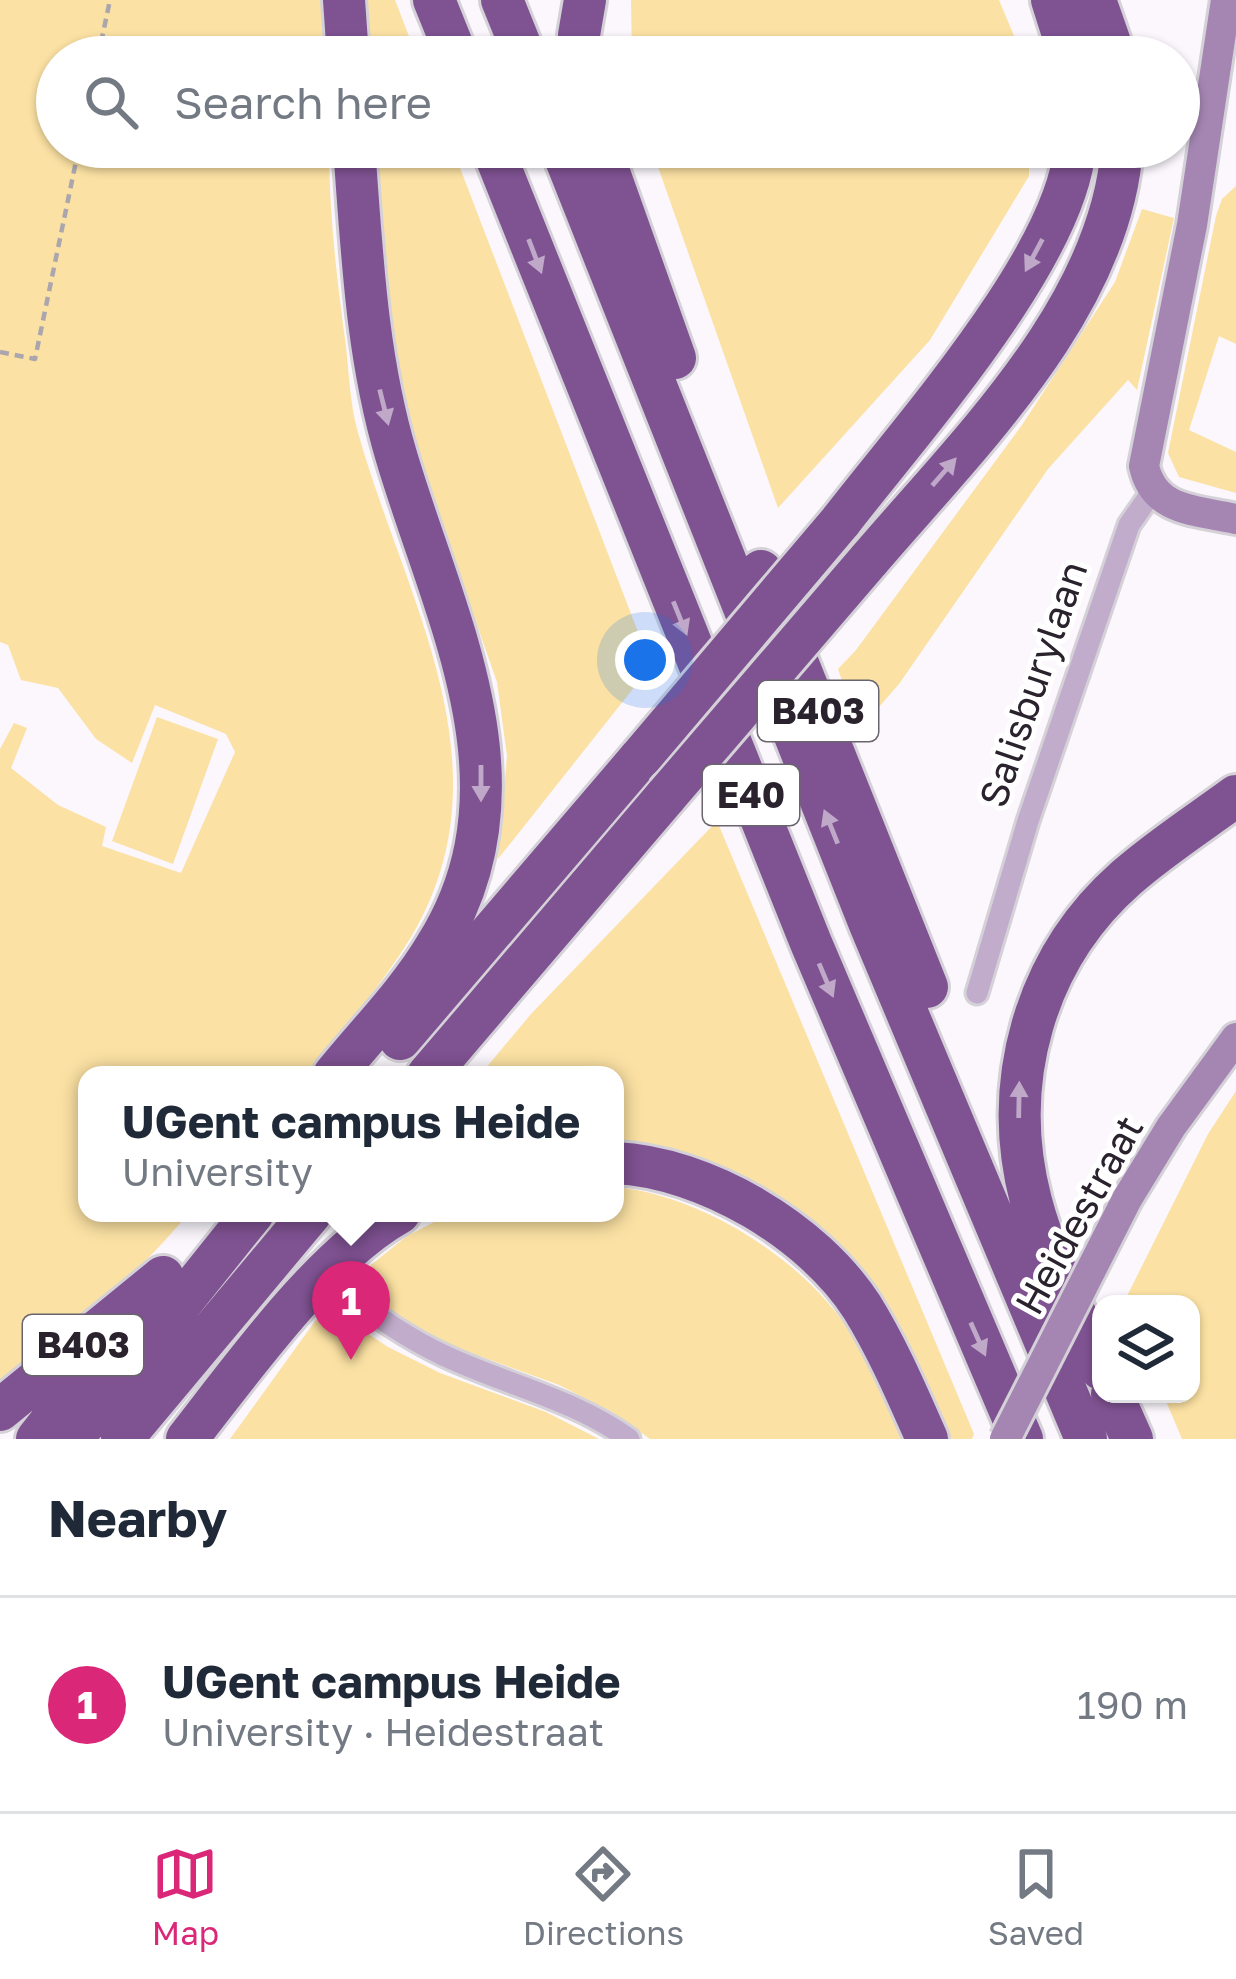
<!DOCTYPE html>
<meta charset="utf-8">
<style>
:root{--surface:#fff;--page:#f6f6f7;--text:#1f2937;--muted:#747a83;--line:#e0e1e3;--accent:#db2777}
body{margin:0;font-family:"Golos Text",sans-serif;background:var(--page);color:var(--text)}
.controls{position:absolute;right:36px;bottom:36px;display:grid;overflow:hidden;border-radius:24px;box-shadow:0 3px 9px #0004}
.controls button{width:108px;height:108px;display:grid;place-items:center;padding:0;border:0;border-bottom:3px solid var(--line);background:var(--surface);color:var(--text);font:60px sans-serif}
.you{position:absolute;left:645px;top:660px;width:42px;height:42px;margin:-30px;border:9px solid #fff;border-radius:50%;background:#1a73e8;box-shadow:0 0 0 18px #1a73e833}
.badge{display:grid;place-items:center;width:78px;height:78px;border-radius:50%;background:var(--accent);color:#fff;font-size:39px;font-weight:700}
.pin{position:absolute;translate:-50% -99px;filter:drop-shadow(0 3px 6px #0008)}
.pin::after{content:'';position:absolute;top:63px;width:42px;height:36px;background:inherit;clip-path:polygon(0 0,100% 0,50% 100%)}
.popup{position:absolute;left:78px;top:1066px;width:546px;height:156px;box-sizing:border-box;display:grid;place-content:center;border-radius:24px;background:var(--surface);filter:drop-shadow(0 3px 9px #0005);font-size:39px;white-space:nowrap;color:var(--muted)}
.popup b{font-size:45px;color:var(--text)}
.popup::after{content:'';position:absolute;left:50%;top:100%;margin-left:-24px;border:24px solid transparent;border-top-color:var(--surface)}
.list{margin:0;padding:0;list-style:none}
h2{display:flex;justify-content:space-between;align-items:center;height:156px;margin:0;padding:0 48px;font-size:51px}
h2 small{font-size:39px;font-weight:400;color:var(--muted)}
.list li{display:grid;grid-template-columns:78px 1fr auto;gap:36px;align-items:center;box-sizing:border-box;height:216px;padding:0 48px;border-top:3px solid var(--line)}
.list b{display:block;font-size:45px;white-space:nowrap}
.list p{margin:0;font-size:39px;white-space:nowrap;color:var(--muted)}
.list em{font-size:39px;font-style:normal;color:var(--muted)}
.icon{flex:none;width:66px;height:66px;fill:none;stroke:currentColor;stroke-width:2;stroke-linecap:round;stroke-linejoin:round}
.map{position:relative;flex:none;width:1236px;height:1439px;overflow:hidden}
.search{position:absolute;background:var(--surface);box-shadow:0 3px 9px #0004;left:36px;right:36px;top:36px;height:132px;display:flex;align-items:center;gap:30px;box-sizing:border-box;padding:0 42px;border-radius:66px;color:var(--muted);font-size:45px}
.sheet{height:372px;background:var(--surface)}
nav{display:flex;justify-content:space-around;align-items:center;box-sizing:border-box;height:168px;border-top:3px solid var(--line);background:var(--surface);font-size:33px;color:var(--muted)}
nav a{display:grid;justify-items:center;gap:6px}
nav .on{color:var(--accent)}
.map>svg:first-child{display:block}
.green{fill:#fbe1a3}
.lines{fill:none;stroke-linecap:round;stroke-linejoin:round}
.street-casing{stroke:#d5d1d8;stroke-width:27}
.secondary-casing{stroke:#d5d1d8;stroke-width:36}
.highway-casing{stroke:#d5d1d8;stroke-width:48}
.path{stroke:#aba6ae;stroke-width:4.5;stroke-dasharray:9 6;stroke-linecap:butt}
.street{stroke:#c1accb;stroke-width:21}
.secondary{stroke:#a586b3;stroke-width:30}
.highway{stroke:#7f5292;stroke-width:42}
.secondary-bridge-casing{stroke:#d5d1d8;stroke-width:36;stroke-linecap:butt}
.highway-bridge-casing{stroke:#d5d1d8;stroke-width:48;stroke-linecap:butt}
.secondary-bridge{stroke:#a586b3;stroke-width:30}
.highway-bridge{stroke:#7f5292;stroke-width:42}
.oneway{fill:#bfa8c8}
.labels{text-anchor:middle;stroke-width:10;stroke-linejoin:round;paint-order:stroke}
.shield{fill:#fff;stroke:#6a646c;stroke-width:3}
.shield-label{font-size:36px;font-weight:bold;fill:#2a222d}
.street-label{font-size:39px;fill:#2a222d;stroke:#fff}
</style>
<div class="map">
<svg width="1236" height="1439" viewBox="0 0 1236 1439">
<rect width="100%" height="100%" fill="#fbf7fd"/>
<!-- green -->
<path class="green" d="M0,0H329V57H57V147H329C329,215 337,280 346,347C349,374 350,403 357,429C403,597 513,765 411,937C382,985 341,1032 305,1075H87V1213H189C134,1278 71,1334 0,1381V749L14,723L27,728L11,768L58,805L106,827L102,846L181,873L235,752L226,734L155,705L132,763L96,739L58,688L21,680L8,645L0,642Z
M366,0H395L417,57H369Z
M631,0H999L1023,57H632Z
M373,147H452L651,666L498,859L507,756L497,682L406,423L388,333Z
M651,147H1029V176L930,340L778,508Z
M1236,186V344L1219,336L1189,430L1236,452V493L1179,477L1168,453L1216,216L1222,199Z
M1142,209L1174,218L1137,390L1128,380L1048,469L899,684L859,730L838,669L856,650L1022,425L1115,282Z
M157,717L218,739L173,864L112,841Z
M717,821L974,1434L972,1439H943L846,1263L615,1146V1075H480L531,1014Z
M1236,1091V1439H1182L1163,1394H1191V1304L1124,1302L1208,1134Z
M615,1187C703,1195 808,1262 854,1338C874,1370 889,1405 905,1439H650L612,1412L559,1385L452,1346L404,1322L356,1287L352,1280L407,1236L452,1213H615Z
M326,1306L388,1347L440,1373L546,1412L599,1439H230Z"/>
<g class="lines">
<defs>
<path id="street" d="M977,993L1028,821L1129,525L1152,492
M349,1296C379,1318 409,1339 443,1355C506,1385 572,1398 629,1439"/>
<path id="secondary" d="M1226,0L1192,225L1144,466C1154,512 1196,510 1236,519
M1127,1199L1171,1127L1236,1038"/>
<path id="highway" d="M344,0L348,57
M434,0L457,57
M502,0L525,57
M1052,0L1070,57
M1095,0L1115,57
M581,57L579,35L585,0
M492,147L811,943L1022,1439
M561,147L871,927L1086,1439
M600,147L675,358
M840,522C909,432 1066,258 1075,147
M868,561C967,445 1111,307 1122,147
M761,571L927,987
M400,1039L641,757
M334,1075C368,1033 408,993 436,946C537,785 443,615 396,455C366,354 362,251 354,147
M428,1075L667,795
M615,1163C705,1167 813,1231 862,1307C888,1349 907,1394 927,1439
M1101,1369C1077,1315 1046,1259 1031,1201C1000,1083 1034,959 1126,878C1160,848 1199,823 1236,796
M1112,1394L1132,1439
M0,1410L163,1277
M37,1439L78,1387
M72,1439L253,1213
M122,1439L311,1213
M187,1439C242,1369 322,1256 399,1213"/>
</defs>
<!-- street casing -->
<use href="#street" class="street-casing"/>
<!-- secondary casing -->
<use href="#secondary" class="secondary-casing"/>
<!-- highway casing -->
<use href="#highway" class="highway-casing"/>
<!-- path -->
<path class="path" d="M98,57L110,0
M0,352L35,359L79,147"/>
<!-- street -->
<use href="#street" class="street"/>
<!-- secondary -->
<use href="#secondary" class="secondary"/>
<!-- highway -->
<use href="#highway" class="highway"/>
<defs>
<path id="secondary-bridge" d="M1005,1439L1127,1199"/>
<path id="highway-bridge" d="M641,757L840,522
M667,795L868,561"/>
</defs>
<!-- secondary-bridge casing -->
<use href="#secondary-bridge" class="secondary-bridge-casing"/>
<!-- highway-bridge casing -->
<use href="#highway-bridge" class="highway-bridge-casing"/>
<!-- secondary-bridge -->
<use href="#secondary-bridge" class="secondary-bridge"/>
<!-- highway-bridge -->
<use href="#highway-bridge" class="highway-bridge"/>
</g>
<!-- one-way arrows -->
<defs><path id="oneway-solid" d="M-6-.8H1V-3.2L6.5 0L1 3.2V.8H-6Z" transform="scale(3)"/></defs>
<g class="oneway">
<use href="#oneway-solid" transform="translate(1034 255) rotate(118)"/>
<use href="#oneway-solid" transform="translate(535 256) rotate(69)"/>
<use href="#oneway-solid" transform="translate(384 407) rotate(76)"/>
<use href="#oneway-solid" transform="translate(944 472) rotate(-49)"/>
<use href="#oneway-solid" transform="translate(680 618) rotate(68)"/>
<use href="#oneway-solid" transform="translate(481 783) rotate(90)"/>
<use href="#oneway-solid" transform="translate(831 827) rotate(-112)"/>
<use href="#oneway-solid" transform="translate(826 980) rotate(67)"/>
<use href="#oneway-solid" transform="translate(1019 1100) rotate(-89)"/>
<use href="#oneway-solid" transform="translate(978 1339) rotate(66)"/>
</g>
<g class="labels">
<!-- shield labels -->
<g class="shield">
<rect x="758" y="681" width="120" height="60" rx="9"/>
<rect x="703" y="765" width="96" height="60" rx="9"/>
<rect x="23" y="1315" width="120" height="60" rx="9"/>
</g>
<g class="shield-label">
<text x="818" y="724">B403</text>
<text x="751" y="808">E40</text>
<text x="83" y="1358">B403</text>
</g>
<!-- street labels -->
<g class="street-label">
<text transform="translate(1033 684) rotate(-71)" y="14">Salisburylaan</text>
<text transform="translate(1079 1215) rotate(-61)" y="14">Heidestraat</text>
</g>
</g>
</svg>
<div class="controls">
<button><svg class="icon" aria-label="layers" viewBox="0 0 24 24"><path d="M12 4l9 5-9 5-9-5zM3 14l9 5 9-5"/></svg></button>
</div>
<div class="you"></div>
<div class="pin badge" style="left:351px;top:1360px">1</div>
<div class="popup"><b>UGent campus Heide</b>University</div>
<div class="search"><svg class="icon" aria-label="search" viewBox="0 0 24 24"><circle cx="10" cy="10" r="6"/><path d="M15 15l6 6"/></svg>Search here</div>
</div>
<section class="sheet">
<h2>Nearby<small></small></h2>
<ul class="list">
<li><span class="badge">1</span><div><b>UGent campus Heide</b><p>University · Heidestraat</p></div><em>190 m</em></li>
</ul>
</section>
<nav>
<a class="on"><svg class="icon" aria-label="map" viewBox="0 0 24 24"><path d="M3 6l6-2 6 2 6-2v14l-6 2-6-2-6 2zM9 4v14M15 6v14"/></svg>Map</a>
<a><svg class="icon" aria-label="directions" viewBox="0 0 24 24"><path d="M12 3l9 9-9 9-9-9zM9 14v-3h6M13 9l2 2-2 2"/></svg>Directions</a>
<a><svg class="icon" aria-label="saved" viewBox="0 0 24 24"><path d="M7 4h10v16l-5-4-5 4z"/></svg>Saved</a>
</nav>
